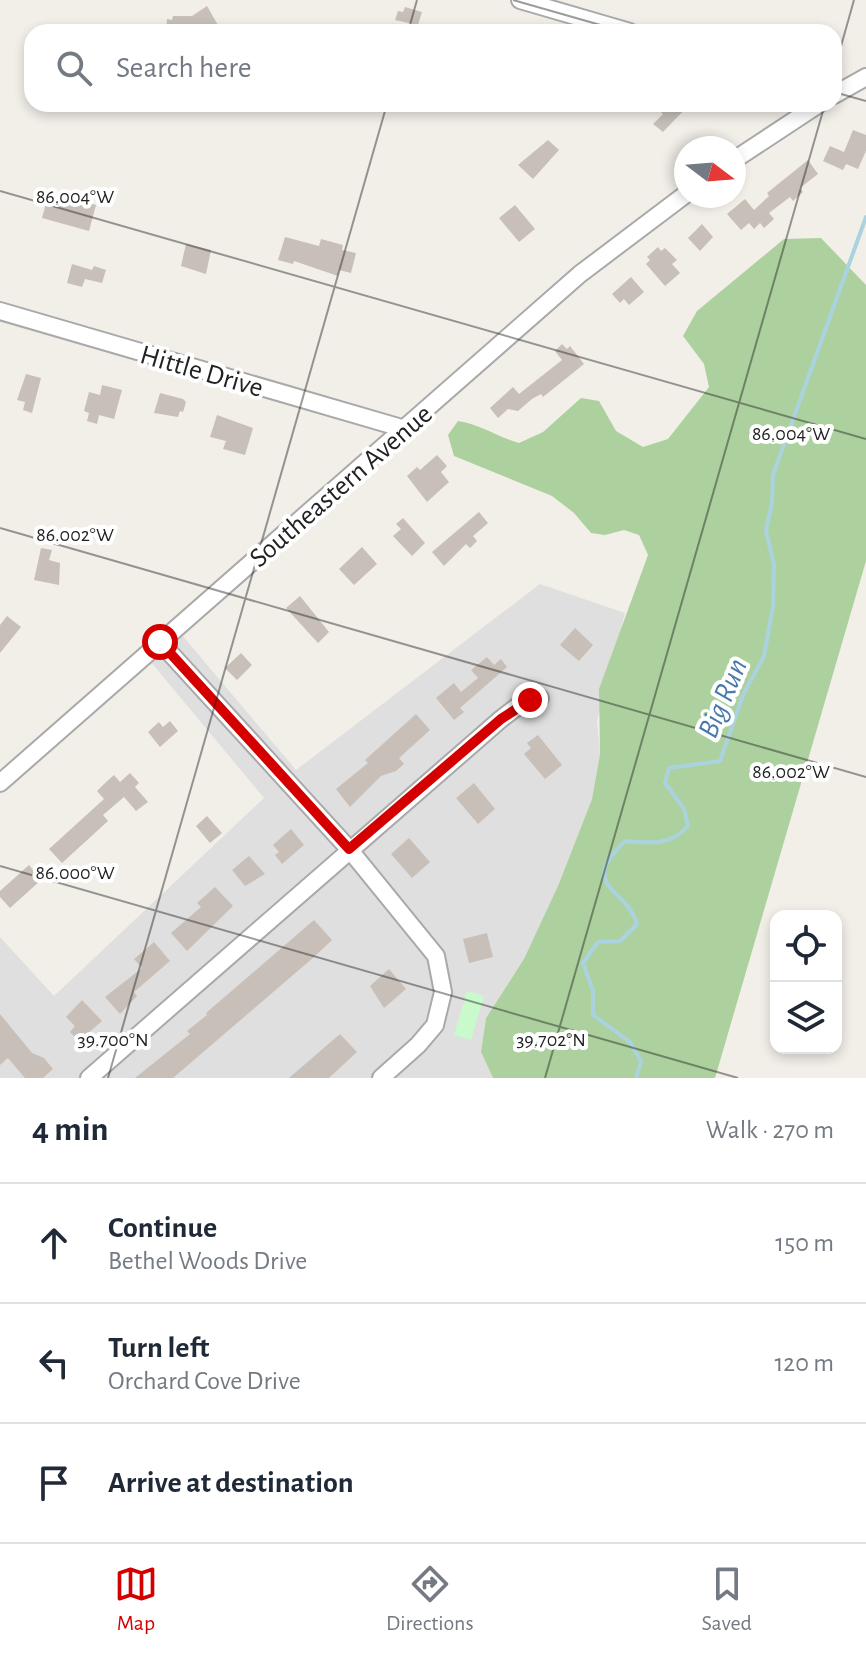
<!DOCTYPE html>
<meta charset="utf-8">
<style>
:root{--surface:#fff;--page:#f2f2f3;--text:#1f2937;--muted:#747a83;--line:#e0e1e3;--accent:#d40000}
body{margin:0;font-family:"Alegreya Sans",sans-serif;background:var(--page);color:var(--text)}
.controls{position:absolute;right:24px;bottom:24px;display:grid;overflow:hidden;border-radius:16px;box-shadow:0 4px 12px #0003}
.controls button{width:72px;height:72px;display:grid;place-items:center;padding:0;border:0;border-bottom:2px solid var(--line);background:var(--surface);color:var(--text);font:40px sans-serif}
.compass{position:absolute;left:674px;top:136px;width:72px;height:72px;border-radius:50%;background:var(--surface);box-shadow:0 4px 12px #0003;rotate:106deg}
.stop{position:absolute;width:24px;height:24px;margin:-18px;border:6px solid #d40000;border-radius:50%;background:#fff}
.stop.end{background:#d40000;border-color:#fff;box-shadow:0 2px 8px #0008}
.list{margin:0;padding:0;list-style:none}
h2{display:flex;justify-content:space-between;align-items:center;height:104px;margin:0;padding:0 32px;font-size:34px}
h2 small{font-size:26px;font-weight:400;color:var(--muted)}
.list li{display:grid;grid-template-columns:52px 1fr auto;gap:24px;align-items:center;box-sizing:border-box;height:120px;padding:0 32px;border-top:2px solid var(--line)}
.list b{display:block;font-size:30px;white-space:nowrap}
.list p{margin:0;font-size:26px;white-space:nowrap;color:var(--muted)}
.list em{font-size:26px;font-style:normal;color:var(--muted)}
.icon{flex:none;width:44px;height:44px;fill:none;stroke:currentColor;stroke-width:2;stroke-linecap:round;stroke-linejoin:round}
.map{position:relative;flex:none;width:866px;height:1078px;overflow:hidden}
.search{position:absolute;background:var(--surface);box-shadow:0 4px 12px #0003;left:24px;right:24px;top:24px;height:88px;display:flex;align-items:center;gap:20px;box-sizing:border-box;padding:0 28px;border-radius:24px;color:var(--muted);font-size:30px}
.sheet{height:464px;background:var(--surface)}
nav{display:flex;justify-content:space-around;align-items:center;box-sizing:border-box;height:112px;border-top:2px solid var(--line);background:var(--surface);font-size:22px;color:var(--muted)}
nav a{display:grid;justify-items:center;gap:4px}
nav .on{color:var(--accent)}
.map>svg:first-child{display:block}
.residential{fill:#e0dfdf}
.forest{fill:#add19e}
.park{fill:#c8facc}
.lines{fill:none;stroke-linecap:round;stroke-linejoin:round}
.stream{stroke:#aad3df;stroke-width:4}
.building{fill:#c7bfb8}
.minor-casing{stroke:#a9a9a9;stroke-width:20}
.minor{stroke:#fff;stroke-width:16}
.route{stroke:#d40000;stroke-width:10}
.ticks{fill:none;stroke:#222;stroke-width:2;stroke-opacity:0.45}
.labels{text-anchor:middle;stroke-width:8;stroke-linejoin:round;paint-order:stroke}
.street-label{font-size:28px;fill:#222;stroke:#fff}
.water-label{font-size:30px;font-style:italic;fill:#4a7aab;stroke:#fff}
.ticks-label{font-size:20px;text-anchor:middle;fill:#222;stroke:#fff;stroke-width:8;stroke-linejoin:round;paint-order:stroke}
</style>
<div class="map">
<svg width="866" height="1078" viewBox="0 0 866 1078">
<rect width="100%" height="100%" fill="#f2efe9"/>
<!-- residential -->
<path class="residential" d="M540,584L625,613L597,721L600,754L592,799L558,886L556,938L516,971L486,1018L481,1052L493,1078H0V937L54,996L264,798L145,655L176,628L296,770Z"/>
<!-- forest -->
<path class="forest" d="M821,238L866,285V561L715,1078H493L481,1052L486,1018L524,959L558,886L592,799L600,754L599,689L648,555L639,535L624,530L605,535L591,533L574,513L552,496L454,456L448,435L458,421C480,424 497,437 519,443L543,432L581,398L599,401L616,431L643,447L668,439L709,387L704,364L683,336L697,311L784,239Z"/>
<!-- park -->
<path class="park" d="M467,991L484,996L471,1040L454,1035Z"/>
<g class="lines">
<!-- stream -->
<path class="stream" d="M636,1078L641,1061L630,1042L593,1015V991L583,963L598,942L620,941L637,924C626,887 577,887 625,841C651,843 670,846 688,826L684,809L665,783L669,768L720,761L743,695L764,656L773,606L774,565L766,531L772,502L773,475L866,217"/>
</g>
<!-- building -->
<path class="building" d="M207,6L218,25L210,32H166L167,19L172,20L173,16H192Z
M405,7L422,12L418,25L395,20L398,11L403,12Z
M653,104H690L663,132L653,124L663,114Z
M853,130L866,135V151L858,169L846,164L843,170L823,161L830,146L844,152Z
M548,140L559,150L533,179L518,165Z
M808,160L818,174L800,188L803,192L793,201L790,197L769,213L774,219L764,228L760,223L754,229L749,223L741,230L727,214L745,199L754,210L769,196L767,193Z
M49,192L96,205L89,231L42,218Z
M515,205L535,229L519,242L499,218Z
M702,224L713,237L700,251L688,238Z
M285,237L319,246L321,239L343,245L342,250L356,253L351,273L339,270L338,276L294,261L293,264L278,260Z
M186,244L211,250L206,274L181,266Z
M658,247L661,251L665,248L677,260L672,264L680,273L665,286L646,264L650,260L647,257Z
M72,264L92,270L94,266L106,270L102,283L85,279L82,287L67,283Z
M631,277L644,292L629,305L624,299L620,303L612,294Z
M562,344L567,349L570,346L584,364L543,397L541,394L532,399L518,411L508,409L498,418L490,408L513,387L519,394L562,360L555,351Z
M26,374L41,378L32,413L23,410L25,402L17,400Z
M102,385L122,390L114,419L99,415L97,424L87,421L89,413L84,411L89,392L100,395Z
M160,393L183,399L186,402L183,412L180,411L178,417L154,413Z
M217,415L253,428L245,455L223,449L226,441L210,437Z
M437,455L447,466L441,472L449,482L427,502L407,476L417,467L420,470Z
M479,512L488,523L473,536L477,541L470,548L466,544L444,566L432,552Z
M403,518L425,543L412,556L393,536L401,529L396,524Z
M362,547L377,564L354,585L339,569Z
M41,548L52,550L49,560L60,563L59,585L34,580Z
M300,596L329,632L318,643L286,608Z
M7,616L21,627L0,653V625Z
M575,628L593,645L579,661L560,645Z
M241,653L252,665L237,680L225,668Z
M487,657L494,665L501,659L507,667L460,708L464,712L454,720L436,698L454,683L461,692L478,678L471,670Z
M416,714L430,730L399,758L404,764L396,771L381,776L350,807L336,789L368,763L365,760Z
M170,721L178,731L160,747L148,732L159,722L163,727Z
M538,735L562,765L545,779L524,754L531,748L527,743Z
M130,773L139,783L135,787L148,802L136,811L124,797L103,815L108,821L62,863L49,849L104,799L97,791L104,784L114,775L120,782Z
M474,783L495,809L478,824L456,798Z
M207,816L222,833L210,843L196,826Z
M291,829L304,845L282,864L275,855L279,852L273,845Z
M409,838L430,862L412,878L391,854Z
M249,856L265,874L245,886L232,870Z
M29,865L41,880L10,908L0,897V891Z
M215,887L233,906L187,951L171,933L201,907L197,903Z
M314,920L332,940L314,957L173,1078H135L190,1034L187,1031L207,1015L206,1013Z
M487,933L493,957L469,963L463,939Z
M154,942L170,961L134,992L137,996L120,1014L105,997L142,968L134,959Z
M389,969L406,989L384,1008L370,986Z
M82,1000L102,1021L79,1041L70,1032L75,1026L66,1017Z
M0,1014L32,1053L44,1058L53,1069L43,1078H25L8,1058L0,1065Z
M340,1034L357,1052L329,1078H289Z"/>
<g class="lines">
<defs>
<path id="minor" d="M520,0L630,32
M834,95L866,77
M734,160L819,104
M0,311L405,429
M160,642L349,849L436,956L443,992L435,1025L418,1045L381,1078
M0,783L580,274L686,194
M89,1078L501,719L522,703L540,698"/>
</defs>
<!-- minor casing -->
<use href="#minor" class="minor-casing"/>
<!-- minor -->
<use href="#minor" class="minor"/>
</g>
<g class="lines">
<!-- route -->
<path class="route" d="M160,642L349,849L501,719L530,700"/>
</g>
<!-- ticks -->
<path class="ticks" d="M513,0L625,32M408,32L417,0M834,71L854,0M834,92L866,101M0,191L866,439M0,528L866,777M0,866L738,1078M108,1078L387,104M545,1078L825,104"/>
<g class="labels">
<!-- street labels -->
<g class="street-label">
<text transform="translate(202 370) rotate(16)" y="10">Hittle Drive</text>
<text transform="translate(340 485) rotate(-41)" y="10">Southeastern Avenue</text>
</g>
<!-- water labels -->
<g class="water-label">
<text transform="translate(722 698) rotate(-67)" y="10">Big Run</text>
</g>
</g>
<g class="ticks-label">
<text x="75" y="203">86.004°W</text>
<text x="791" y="440">86.004°W</text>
<text x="75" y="541">86.002°W</text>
<text x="791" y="778">86.002°W</text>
<text x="75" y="879">86.000°W</text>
<text x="113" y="1046">39.700°N</text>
<text x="551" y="1046">39.702°N</text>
</g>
</svg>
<div class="controls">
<button><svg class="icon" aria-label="locate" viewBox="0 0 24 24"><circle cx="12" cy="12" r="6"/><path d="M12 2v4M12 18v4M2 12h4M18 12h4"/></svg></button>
<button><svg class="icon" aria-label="layers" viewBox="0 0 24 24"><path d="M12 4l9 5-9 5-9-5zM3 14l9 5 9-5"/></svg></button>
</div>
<svg class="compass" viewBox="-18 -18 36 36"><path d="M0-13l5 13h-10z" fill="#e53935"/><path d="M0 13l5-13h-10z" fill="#747a83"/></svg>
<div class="stop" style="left:160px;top:642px"></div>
<div class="stop end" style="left:530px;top:700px"></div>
<div class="search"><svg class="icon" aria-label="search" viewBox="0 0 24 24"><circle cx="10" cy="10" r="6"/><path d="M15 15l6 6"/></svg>Search here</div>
</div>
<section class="sheet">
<h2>4 min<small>Walk · 270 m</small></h2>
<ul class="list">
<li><svg class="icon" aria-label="ahead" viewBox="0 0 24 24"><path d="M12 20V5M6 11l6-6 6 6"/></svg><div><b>Continue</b><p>Bethel Woods Drive</p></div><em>150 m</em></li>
<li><svg class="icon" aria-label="left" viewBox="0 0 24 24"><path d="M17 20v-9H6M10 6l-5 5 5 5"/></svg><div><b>Turn left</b><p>Orchard Cove Drive</p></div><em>120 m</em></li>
<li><svg class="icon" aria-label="arrive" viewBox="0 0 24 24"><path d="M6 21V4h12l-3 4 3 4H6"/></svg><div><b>Arrive at destination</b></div></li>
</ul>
</section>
<nav>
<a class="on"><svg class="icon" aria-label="map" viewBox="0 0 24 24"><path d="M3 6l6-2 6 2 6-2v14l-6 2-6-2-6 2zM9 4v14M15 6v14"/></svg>Map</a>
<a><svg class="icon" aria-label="directions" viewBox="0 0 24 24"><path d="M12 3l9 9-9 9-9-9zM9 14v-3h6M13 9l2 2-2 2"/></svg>Directions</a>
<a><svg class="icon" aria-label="saved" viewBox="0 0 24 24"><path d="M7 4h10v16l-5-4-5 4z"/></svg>Saved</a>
</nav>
